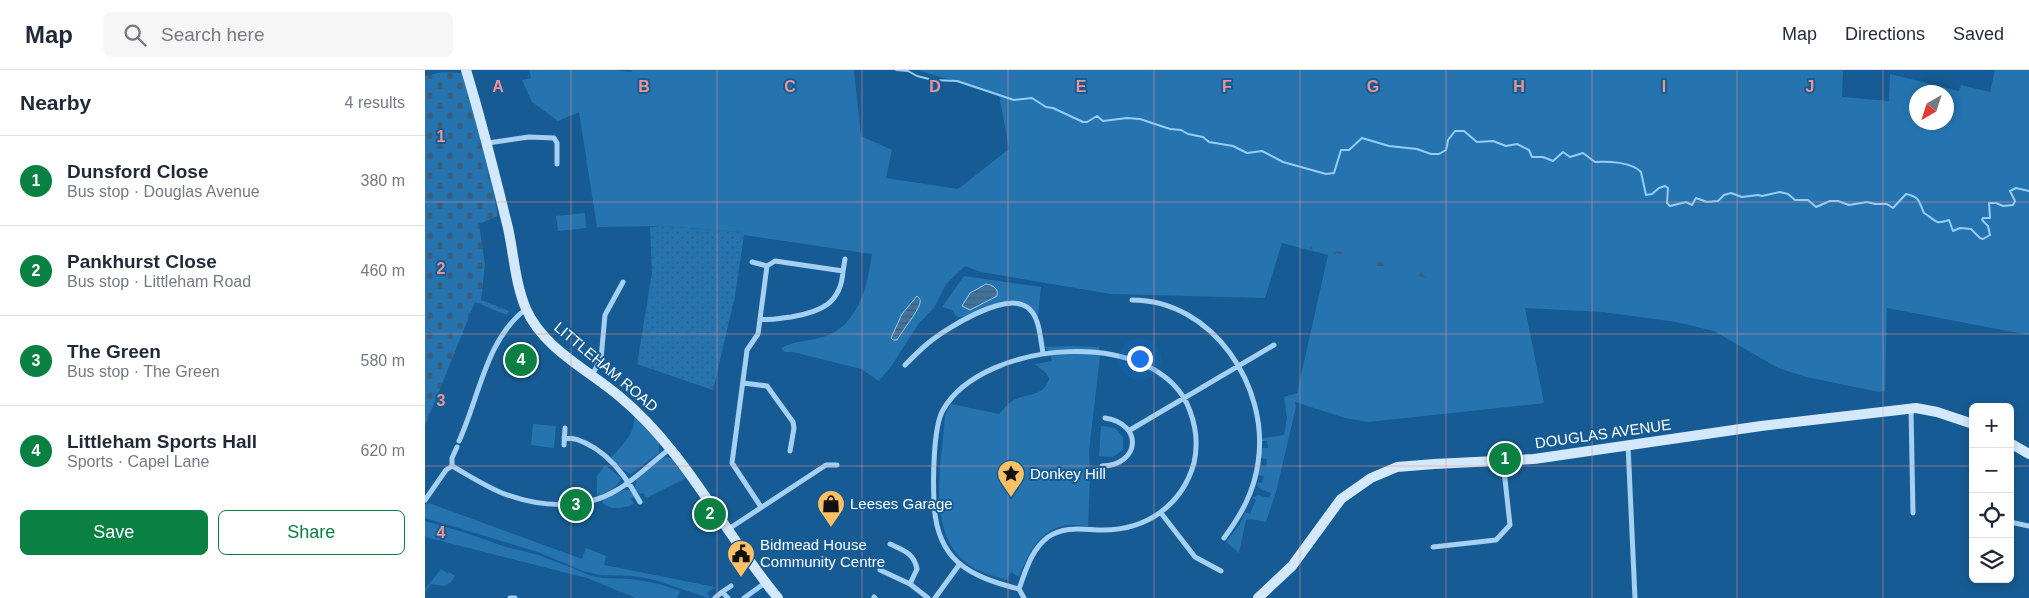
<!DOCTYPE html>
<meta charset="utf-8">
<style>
:root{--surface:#fff;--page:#f6f6f7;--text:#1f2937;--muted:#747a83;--line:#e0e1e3;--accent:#0b8043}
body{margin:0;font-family:Arial,sans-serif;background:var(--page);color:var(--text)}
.controls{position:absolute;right:15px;bottom:15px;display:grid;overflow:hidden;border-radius:8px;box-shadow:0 2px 8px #0003}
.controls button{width:45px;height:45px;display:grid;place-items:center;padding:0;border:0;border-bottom:1px solid var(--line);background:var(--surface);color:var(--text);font:25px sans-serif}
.compass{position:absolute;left:1484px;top:15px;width:45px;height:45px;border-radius:50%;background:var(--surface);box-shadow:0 2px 8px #0003;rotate:219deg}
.you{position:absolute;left:714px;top:288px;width:18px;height:18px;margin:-12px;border:4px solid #fff;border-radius:50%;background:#1a73e8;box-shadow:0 0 0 8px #1a73e833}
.badge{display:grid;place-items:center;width:32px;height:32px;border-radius:50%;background:var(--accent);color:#fff;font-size:16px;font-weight:700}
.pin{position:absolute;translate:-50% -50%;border:2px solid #fff;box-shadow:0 1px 5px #0006}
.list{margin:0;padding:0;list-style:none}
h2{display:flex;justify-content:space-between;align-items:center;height:65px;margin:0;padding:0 20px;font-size:21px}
h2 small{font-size:16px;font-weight:400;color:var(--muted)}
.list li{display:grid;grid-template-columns:32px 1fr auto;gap:15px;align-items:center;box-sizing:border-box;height:90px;padding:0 20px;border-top:1px solid var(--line)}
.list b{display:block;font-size:19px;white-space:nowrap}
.list p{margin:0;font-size:16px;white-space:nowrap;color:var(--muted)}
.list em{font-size:16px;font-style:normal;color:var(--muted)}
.actions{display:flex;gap:10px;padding:15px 20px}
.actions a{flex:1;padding:11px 0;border:1px solid var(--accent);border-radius:8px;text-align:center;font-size:18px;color:var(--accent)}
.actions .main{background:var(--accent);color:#fff}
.icon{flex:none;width:28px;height:28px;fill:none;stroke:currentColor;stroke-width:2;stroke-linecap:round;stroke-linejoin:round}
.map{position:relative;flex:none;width:1604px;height:528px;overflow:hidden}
header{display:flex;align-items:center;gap:30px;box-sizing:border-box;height:70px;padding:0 25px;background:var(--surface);border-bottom:1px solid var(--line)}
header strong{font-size:24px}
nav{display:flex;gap:28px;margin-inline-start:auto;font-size:18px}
.search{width:350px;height:45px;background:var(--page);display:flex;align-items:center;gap:12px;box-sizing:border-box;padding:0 18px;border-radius:8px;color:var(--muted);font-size:19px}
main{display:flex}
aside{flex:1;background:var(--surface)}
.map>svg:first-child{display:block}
.grass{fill:#2574b0;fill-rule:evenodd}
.forest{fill:url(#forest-firs)}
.cemetery{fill:url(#cemetery-stones)}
.park{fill:url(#park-dots)}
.water{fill:url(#water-rules);stroke:#97cdf4}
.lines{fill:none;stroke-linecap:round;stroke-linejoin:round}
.stream{stroke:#97cdf4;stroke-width:2}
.street{stroke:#a5d0f1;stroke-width:5}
.secondary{stroke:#d3e9fb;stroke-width:10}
.grid{fill:none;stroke:#ea9494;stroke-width:1;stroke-opacity:0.55}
.labels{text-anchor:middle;stroke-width:4;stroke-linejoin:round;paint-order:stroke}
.street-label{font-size:15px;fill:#fff;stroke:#165b93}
.poi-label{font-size:15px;fill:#fff;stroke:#165b93;text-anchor:start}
.grid-label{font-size:16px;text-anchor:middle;font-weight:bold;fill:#ea9494;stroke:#165b93;stroke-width:4;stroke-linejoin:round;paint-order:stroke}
</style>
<header>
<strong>Map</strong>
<div class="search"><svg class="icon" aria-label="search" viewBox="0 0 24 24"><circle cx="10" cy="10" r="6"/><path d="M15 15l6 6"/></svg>Search here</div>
<nav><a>Map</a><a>Directions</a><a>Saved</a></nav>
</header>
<main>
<aside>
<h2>Nearby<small>4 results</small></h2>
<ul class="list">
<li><span class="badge">1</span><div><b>Dunsford Close</b><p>Bus stop · Douglas Avenue</p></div><em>380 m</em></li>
<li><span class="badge">2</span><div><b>Pankhurst Close</b><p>Bus stop · Littleham Road</p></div><em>460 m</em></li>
<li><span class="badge">3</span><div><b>The Green</b><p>Bus stop · The Green</p></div><em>580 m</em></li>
<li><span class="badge">4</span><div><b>Littleham Sports Hall</b><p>Sports · Capel Lane</p></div><em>620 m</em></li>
</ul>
<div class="actions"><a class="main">Save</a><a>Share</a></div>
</aside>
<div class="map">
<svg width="1604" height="528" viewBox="0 0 1604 528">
<defs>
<pattern id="forest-firs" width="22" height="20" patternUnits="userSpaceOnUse" patternTransform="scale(1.25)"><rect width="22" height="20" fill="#2574b0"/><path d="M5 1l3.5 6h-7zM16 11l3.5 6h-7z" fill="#3a5e79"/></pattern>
<pattern id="cemetery-stones" width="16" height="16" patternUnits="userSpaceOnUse" patternTransform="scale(1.25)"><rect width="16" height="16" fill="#2574b0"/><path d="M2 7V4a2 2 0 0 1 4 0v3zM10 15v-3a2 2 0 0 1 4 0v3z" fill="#3a5e79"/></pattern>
<pattern id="park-dots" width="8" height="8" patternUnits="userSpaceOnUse" patternTransform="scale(1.25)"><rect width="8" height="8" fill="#2574b0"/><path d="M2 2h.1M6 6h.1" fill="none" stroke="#3a5e79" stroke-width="1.8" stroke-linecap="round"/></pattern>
<pattern id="water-rules" width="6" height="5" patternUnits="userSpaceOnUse" patternTransform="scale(1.25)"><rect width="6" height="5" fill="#42739c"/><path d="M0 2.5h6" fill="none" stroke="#485c6c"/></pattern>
</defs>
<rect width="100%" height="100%" fill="#165b93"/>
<!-- grass -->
<path class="grass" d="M104,0H191L206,2L207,0H429L436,66L467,80L461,108L533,119L584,79L574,25L493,0H1418L1417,27L1464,31L1465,4L1534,21L1536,15L1565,22L1570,0H1604V265L1462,238L1460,321L1454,322L1381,307L1353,298L1289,261L1251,252L1178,242L1100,238L1119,333L943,352L920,348L870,332L871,337L851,422L841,452L826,449L821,450L814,483L801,472L815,454L820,442L825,444L831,430L827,428L833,425L844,428L846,423C839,420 832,420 832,412L837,413L839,406L833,405L835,396L841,397L842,389L836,388L837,378H843L842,371H837V368L859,365L862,348L859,327L872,323L903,185L857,173L840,228L686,224L556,202L540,196L521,214L509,238L494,253L467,295L454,311L436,299L368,282H360L356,278C368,271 385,271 398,267C433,257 443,215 447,184L319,165L315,162L237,156L172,157L154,42L133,51L107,32L97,10L106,8ZM1492,22H1522V52H1492Z
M160,143L161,158L133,161L131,146Z
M539,206L616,217L613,246C590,210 560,247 532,247L527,240L517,237Z
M644,276L674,277L675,286L664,381L665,406L663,457C657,456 650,454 643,455C615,458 603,484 594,507L586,502L581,510C570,506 556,503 546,496C499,466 517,393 520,346L526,334L574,344C579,339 583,333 589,330C602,323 619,327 624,309L622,304L610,294L627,291L626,285L620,277Z
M209,346L234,372V383L206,404L198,400L186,388C196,376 211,364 209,346Z
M108,354L131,356L129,378L106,375Z
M676,356L690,358L698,367V380L688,387L674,386Z
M239,387L246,388L261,408L221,428L218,423L215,424L210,418L211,410Z
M180,395L196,408C193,418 182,422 172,426V406Z
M199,420H206L210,426L206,429L209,434C198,439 188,440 178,434L177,431Z
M4,433L157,489L161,478L181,486L179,495L290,517L282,523L285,527L283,528L230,510L208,506L175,505L158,501L113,482L0,448V435Z
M0,451L41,463L81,477L114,485L167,506L178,508L207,509L234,514L255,521L252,528H211L162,508L0,467Z
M16,499L24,504L23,501L30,506L25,513L19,516L6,514L0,522V519Z"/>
<!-- forest -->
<path class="forest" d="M859,168L1001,203L1000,208L858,172Z"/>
<!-- cemetery -->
<path class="cemetery" d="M17,2L37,3L55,61L73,146L54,154L60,195L56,230L84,241L82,245L50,232L0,356V6Z"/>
<!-- park -->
<path class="park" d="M237,156L315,162L319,165L310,226L288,320L212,294L227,203L225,157Z"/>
<!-- water -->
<path class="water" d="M561,214C568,215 574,219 572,226L545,240L537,236L545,223Z
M492,226C494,228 496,229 495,233C493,242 477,261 472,270H468L466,268L477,244Z"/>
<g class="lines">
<!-- stream -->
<path class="stream" d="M471,0L483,1L492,6L508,10L532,11L589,30L607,28L621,37L628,38L658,52H662L672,46L678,51L702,48L715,49L745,59L756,60L763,64L778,67L784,72L808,76L822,83L837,81L858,92L901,104L909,103L916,80H924L937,68L964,76L992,79L1006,84H1014L1021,80L1023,70L1030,61H1039L1052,72L1068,71L1081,76L1092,74L1104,80L1107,87H1118L1128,91L1138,82L1145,87L1158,83L1170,92C1182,91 1207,92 1216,102L1221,125L1227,124L1234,118L1240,116L1243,118L1242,133L1245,136L1261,132L1267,135L1271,128L1282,132L1293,131L1299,125L1306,123L1317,127L1333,125L1337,126L1355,122L1363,124L1370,130H1383L1391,137L1405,131H1413L1424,135L1442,132L1450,134H1462L1468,138L1481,124C1496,127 1494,133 1499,143C1513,151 1508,155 1524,150L1528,161L1535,158L1546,159L1555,168L1558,169L1565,165L1563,156L1557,150L1558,148H1565L1564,133H1571L1578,136L1588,135L1590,131L1585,121L1591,118L1604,121"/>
<!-- street -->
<path class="street" d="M63,73L104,67L129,68L132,73V94
M327,192L342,196L333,264L322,280L321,288L307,393L336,437
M418,201L420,189
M707,230C788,230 845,317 833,393C829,422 816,445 799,468
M335,249C345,251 355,248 366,247C395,242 416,234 418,201L350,191L342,196
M480,295C487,288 494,281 502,274C520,259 580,221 602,237C615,246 615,268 618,283
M167,305L176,289L180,245L198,212
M318,313L342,316L368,352L369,358L365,381
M1486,339L1488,443
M705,360L849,275
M139,367C175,371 199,402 215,432
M34,371C54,328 61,269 101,239
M139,375L140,358
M1203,375L1210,528
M27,396C43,405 60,416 77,423C113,437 158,441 192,420C211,409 228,391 246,378
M27,396V388L32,377
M677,396C715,395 719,354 680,348
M0,430L21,400L27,396
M736,443L770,487L796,501
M1585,452L1604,456
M302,460L401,395H412
M465,474C478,480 489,483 492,499L485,514
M1008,477L1071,470L1085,455L1078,391
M455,500L485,514L503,528
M594,519C601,500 606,480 623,467C641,455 659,460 678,460C722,460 757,435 769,393C773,375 771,357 765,341C734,255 558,269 518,340C508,357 508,411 509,432C511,490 543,506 594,519L599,528
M297,522L306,516
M449,527L450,528
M85,528H90
M290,528L297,522L303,528
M319,528L340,513
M510,528L534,495"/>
<!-- secondary -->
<path class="secondary" d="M41,0C57,52 70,105 83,158C89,185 90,213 101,239C119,279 162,299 194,326C261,381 298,462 353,528
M1585,373L1604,384
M833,528L867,496L916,429L946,408L972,397L1009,394L1109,389L1336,356L1491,338L1512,342L1548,354"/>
</g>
<!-- grid -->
<path class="grid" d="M146,0V528M292,0V528M437,0V528M583,0V528M729,0V528M875,0V528M1021,0V528M1167,0V528M1312,0V528M1458,0V528M0,132H1604M0,264H1604M0,396H1548M1585,396H1604"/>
<!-- icons -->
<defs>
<symbol id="sight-pin" viewBox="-11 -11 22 30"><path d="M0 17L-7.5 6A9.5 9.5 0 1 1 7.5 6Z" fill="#ffc065" stroke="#165b93"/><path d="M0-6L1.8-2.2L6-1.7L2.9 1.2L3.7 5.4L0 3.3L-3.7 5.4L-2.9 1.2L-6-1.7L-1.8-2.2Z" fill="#111"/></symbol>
<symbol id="shop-pin" viewBox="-11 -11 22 30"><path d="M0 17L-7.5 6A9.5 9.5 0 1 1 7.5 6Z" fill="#ffc065" stroke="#165b93"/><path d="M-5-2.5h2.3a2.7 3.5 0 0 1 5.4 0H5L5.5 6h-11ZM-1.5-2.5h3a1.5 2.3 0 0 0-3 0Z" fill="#111"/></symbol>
<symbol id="civic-pin" viewBox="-11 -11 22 30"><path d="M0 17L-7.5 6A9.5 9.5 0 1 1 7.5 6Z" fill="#ffc065" stroke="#165b93"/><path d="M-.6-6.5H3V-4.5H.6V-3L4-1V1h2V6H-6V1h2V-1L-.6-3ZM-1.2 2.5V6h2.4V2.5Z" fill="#111"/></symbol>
</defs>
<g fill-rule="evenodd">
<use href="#sight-pin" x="570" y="388" width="32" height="43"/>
<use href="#shop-pin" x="390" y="418" width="32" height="43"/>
<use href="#civic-pin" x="300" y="468" width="32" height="43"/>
</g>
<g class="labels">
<!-- street labels -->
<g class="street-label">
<text transform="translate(181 297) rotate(40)" y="5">LITTLEHAM ROAD</text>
<text transform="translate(1178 364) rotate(-8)" y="5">DOUGLAS AVENUE</text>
</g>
<!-- poi labels -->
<g class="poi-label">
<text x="605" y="409">Donkey Hill</text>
<text x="425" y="439">Leeses Garage</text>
<text x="335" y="480">Bidmead House<tspan x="335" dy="17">Community Centre</tspan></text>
</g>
</g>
<g class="grid-label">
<text x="73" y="22">A</text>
<text x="219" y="22">B</text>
<text x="365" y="22">C</text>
<text x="510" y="22">D</text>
<text x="656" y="22">E</text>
<text x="802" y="22">F</text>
<text x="948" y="22">G</text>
<text x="1094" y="22">H</text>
<text x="1239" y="22">I</text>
<text x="1385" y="22">J</text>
<text x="16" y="72">1</text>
<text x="16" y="204">2</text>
<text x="16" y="336">3</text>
<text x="16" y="468">4</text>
</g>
</svg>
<div class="controls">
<button>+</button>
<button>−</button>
<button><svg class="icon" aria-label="locate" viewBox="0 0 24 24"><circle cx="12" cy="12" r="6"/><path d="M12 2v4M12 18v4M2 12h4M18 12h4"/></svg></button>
<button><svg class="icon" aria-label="layers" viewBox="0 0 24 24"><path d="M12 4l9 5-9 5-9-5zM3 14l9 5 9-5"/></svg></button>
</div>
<svg class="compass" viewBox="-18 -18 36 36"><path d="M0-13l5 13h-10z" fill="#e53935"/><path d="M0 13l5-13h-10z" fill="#747a83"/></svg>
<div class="you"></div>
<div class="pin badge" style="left:1080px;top:389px">1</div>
<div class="pin badge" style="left:285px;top:444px">2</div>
<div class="pin badge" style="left:151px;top:435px">3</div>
<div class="pin badge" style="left:96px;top:290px">4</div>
</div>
</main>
